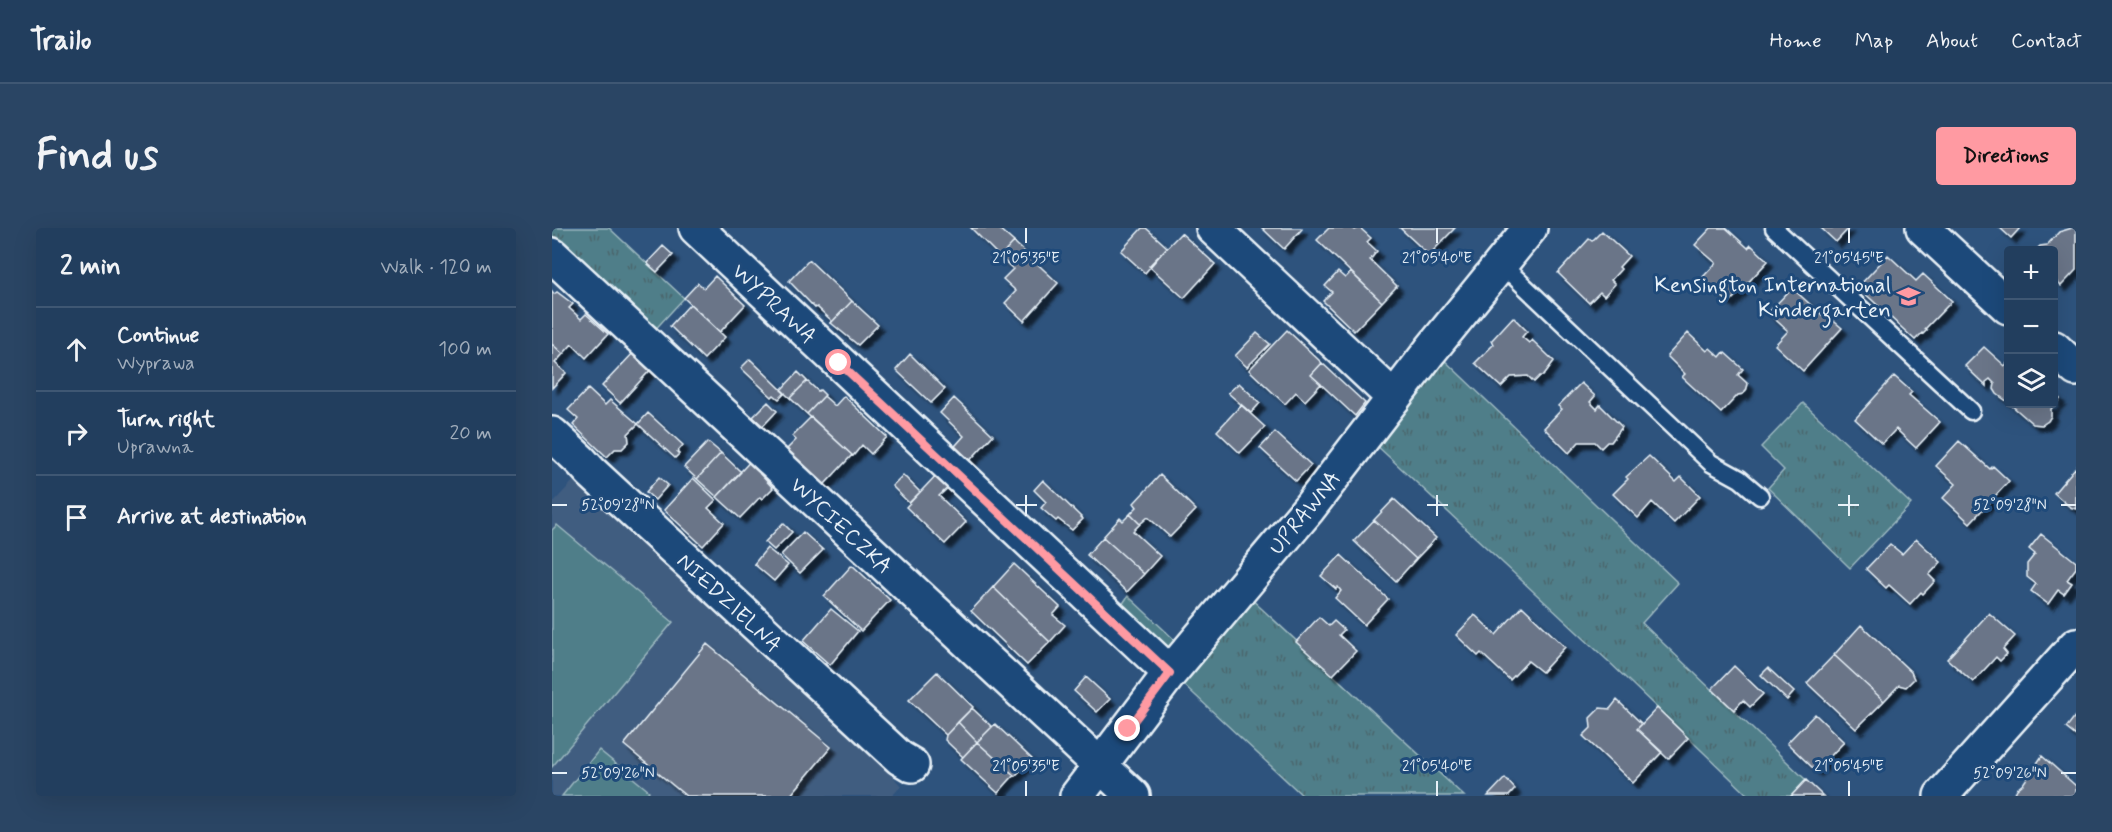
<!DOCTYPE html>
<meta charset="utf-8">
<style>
:root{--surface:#223e5e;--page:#2a4564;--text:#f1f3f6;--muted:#a2aebc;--line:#3f5773;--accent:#ff9aa2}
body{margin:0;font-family:Mynerve,sans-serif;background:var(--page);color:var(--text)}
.controls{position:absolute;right:18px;top:18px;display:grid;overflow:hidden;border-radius:6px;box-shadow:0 6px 24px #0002}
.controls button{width:54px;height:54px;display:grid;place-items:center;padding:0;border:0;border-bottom:2px solid var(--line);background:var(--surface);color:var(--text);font:30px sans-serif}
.stop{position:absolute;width:18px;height:18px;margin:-14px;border:4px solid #ff9aa2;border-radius:50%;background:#fff}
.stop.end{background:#ff9aa2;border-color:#fff;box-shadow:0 2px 6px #0008}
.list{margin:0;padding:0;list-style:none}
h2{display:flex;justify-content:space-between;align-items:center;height:78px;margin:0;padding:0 24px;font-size:26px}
h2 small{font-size:20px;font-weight:400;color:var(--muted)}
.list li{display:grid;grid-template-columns:39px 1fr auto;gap:18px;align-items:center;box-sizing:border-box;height:84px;padding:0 24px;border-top:2px solid var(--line)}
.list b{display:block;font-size:22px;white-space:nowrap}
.list p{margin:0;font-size:20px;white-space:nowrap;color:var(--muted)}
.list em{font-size:20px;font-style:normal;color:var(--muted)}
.icon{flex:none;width:33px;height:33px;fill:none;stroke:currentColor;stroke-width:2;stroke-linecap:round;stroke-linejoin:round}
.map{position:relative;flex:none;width:1524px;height:568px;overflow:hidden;border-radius:6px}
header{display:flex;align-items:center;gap:36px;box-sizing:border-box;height:84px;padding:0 30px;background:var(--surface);border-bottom:2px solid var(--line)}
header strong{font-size:28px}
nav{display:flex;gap:33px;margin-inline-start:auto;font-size:21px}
.intro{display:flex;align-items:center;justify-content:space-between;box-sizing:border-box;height:144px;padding:0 36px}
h1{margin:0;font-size:42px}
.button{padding:15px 27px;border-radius:6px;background:var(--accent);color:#111;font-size:21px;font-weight:700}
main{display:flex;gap:36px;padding:0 36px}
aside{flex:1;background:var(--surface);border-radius:6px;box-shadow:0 6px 24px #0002}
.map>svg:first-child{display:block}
.built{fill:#405d80}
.grass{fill:url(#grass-tufts);stroke:#9cb8c0;stroke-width:1.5}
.pitch{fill:#4f7e89;stroke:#9cb8c0;stroke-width:1.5}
.building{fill:#6a7588;stroke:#e8f1f8;stroke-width:1.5;filter:url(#shadow)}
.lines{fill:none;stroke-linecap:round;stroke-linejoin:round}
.service-casing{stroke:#e8f1f8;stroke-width:21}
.minor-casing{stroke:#e8f1f8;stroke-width:38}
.service{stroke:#1f4a7a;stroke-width:16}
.minor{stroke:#1f4a7a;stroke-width:33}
.route{stroke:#ff9aa2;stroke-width:8}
.ticks{fill:none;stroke:#e8f1f8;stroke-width:2}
.labels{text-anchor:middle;stroke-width:6;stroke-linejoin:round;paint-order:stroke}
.poi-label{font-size:22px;fill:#e8f1f8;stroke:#1f4a7a;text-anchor:end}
.street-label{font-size:22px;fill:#e8f1f8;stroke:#1f4a7a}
.ticks-label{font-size:15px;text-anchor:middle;fill:#e8f1f8;stroke:#1f4a7a;stroke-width:6;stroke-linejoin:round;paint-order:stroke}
</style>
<header>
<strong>Trailo</strong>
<nav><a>Home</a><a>Map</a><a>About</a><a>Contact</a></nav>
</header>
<div class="intro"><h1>Find us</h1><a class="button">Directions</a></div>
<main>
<aside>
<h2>2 min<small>Walk · 120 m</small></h2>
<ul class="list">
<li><svg class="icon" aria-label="ahead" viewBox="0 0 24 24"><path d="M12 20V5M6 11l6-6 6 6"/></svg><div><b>Continue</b><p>Wyprawa</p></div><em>100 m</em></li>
<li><svg class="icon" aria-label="right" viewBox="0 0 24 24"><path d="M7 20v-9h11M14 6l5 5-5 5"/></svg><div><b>Turn right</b><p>Uprawna</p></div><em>20 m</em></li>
<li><svg class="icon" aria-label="arrive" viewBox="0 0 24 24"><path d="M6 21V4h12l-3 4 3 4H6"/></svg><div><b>Arrive at destination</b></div></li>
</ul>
</aside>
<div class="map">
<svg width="1524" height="568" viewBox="0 0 1524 568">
<defs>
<pattern id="grass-tufts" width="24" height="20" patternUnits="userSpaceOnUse" patternTransform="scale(1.5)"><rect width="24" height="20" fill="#4f7e89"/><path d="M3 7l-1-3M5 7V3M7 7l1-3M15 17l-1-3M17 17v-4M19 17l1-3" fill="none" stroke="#4b666d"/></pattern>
<filter id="shadow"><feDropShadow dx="5.5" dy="5.5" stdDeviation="1.5" flood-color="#0009"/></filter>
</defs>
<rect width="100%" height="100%" fill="#2e537d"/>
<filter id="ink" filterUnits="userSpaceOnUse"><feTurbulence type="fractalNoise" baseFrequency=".0167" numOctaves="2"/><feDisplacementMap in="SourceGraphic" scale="12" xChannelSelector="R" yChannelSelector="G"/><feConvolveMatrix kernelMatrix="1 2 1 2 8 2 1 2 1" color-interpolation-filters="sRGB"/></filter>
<g filter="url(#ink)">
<!-- built -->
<path class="built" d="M23,251L317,520L349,558L340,568H0V276Z"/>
<!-- grass -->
<path class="grass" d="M0,0H57L132,70L98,107L0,9Z
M888,128L1126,355L1090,395L1254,552L1239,568H1197L1055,432L822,215Z
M1251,175L1359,276L1298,340L1216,260L1232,242L1209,219Z
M576,368L627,416L616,430L566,383Z
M696,368L912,568H751L629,454Z"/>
<!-- pitch -->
<path class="pitch" d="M5,297L121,394L0,539V302Z
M47,522L97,563L93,568H10Z"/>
<!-- building -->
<path class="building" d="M419,0H446L462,14L448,29Z
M590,0H594L615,19L593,45L569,23Z
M710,0H749L750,1L732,21Z
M777,0H800L803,2L808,0L819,10L815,14L825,23L818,32L845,58L830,74L765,12Z
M848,0H903L877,27Z
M1159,0H1174L1196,20L1199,17L1216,33L1177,75L1150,50L1164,35L1143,17Z
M1269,0H1297L1284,14Z
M1448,0H1468L1459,10Z
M1520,0H1524V42L1509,58L1502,51V22H1484L1488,18L1495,17L1507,4Z
M1050,3L1077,28L1067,39L1069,41L1059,52L1063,56L1052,68L1048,64L1037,75L1006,45L1037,11L1040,13Z
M629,5L663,36L632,70L597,38Z
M462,14L506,55L472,93L453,75L464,63L451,51L461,41L448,29Z
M111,18L121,27L105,44L95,35Z
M1336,27L1364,53L1371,46L1400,73L1373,101L1375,102L1371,106L1370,105L1363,112L1306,59Z
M257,32L300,73L279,95V92L265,79L263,80L237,53Z
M786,44L793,50L799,44L830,74L802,103L771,73L780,64L773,58Z
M163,48L193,77L168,104L132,70L146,55L152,60Z
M1240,60L1270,87L1272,85L1290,100L1251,143L1223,117L1236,103L1216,85Z
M0,63L2,66L5,64L21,76L17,80L29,91L34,86L56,106L34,130L20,116L11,126L0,116Z
M300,73L326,97L306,117L279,95Z
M138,76L173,109L152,131L118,98Z
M961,89L975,103L970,109L977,115L980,112L1002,133L991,148H988L982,154L976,148L959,149L949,159L923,135L942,116L939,113Z
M735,102L770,135L759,147L769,156L753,173L744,164L733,176L697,142Z
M705,105L718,116L695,139L683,128Z
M1136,105L1155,123L1158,120L1168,129L1172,124L1191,141L1186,147L1196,156L1194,163L1191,166L1186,167L1169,185L1130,149L1133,146L1115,128Z
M0,116L11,126L3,135L14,145L0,160Z
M1432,119L1453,138L1456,134V174L1445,166L1442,161L1443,156L1438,151L1434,154V158L1413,138Z
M83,123L101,139L68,175L50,158Z
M358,126L393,161L379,175L344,142Z
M198,131L233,165L227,171L222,167L220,169L189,140Z
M770,135L813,175L803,188L759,147Z
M246,144L255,153L238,170L229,162Z
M1342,148L1360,164L1357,167L1388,194L1364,220L1344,201L1330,216L1303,191Z
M255,153L266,163L268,162L273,167L255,186L238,170Z
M687,155L708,175L699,185L676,165Z
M1029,155L1043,168L1038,174L1045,181L1048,177L1070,199L1059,214H1055L1049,220L1043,214H1027L1017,225L992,200L1010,181L1006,178Z
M36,161L53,177L58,172L86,196L76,206L77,214L70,221H63L55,229L21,197L26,191L16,182Z
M1502,165L1508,171L1499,181V188L1496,193L1490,197L1481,196L1458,176H1502Z
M272,168L283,178L292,168L335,209L319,226L310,217L301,228L255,186Z
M402,170L441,207L411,240L396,226L412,208L388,185Z
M216,174L225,183L211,198L201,189Z
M689,177L713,199L688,225L665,203Z
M96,185L131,217L125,224L127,226L123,230L86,196Z
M259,189L300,227L272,257L234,222L244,212L240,208Z
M723,204L759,237L744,253L708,220Z
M1407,213L1438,241L1441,238L1457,253L1418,295L1391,270L1404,256L1384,238Z
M156,214L169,225L145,251L132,239Z
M169,225L189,244L165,269L145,251Z
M204,227L216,238L208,246L221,260L210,271L208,269L188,290L165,269Z
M1097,228L1124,254L1129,249L1148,268L1122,295L1100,274L1086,290L1061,266L1076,251L1074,249Z
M1524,239V281L1518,279L1502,265Z
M390,241L403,253L387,268L414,294L393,316L354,279Z
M351,247L368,264L357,275L340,258Z
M608,247L644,282L618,309L596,289L588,296L578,286L585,279L582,275Z
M107,249L116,257L103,272L94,264Z
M141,250L164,272L156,280L172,295L151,318L112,282Z
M491,252L531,291L520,302L506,291L504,293L489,280L494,274L482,262Z
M842,271L884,310L864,331L822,292Z
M578,286L588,296L581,303L608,328L592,346L551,309L568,290L571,293Z
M822,292L864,331L844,353L802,313Z
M231,295L240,304L222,322L213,314Z
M251,304L271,322L248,345L229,327Z
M1489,306L1524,334V340L1515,352L1520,355L1512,366L1506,362L1496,376L1479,363L1484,356L1475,349V336L1483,326L1477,321Z
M551,309L592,346L575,364L535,327Z
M1364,311L1389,334L1377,347L1383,353L1371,366L1369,364L1358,376L1337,357L1334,360L1314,341L1338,316L1350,326Z
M215,320L236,337L222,353L202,336Z
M789,327L836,371L812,397L783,370L789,363L786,359L784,361L769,348Z
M462,336L508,379L501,387L513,397L498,414L441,359Z
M300,337L338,372L309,403L272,368Z
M441,359L498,414L475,437L419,383Z
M970,378L1013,419L990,444L976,433L958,452L929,425L926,428L904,407L923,387L944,407Z
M279,381L306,403L278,437L251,413Z
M1437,385L1463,408L1451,421L1455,426L1448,433L1444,429L1421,454L1395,431Z
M767,389L777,398L782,393L792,402L787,407L804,423L781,447L744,414Z
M1309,397L1359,444L1362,451L1354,459L1347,457L1332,473L1282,427Z
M155,416L279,519L238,568H134L72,517Z
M1282,427L1332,473L1304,501L1255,455Z
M1182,438L1211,466L1198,479L1191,472L1182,482L1160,461Z
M1216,440L1242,464L1235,472L1209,447Z
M385,444L421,479L394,507L357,472Z
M534,449L558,471L545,484L522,463Z
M1065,472L1090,496L1085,501L1110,524L1081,555L1031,508L1039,500L1038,490L1048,480L1058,481Z
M420,480L440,499L425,514L406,494Z
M1105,480L1136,510L1116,531L1085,501Z
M1263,486L1292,514L1264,543L1235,515Z
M1524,487V508L1514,500Z
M406,494L425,514L411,529L393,512L394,507Z
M443,496L480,531L463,548L425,514Z
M425,514L462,547L446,565L409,531Z
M1490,528L1524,558V568L1462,567L1465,561L1471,556Z
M953,550L963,561L957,568H936Z
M1254,552L1271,568H1239Z"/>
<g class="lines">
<defs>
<path id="service" d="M1222,0L1419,183
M949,36L1159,235L1188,251L1208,268"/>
<path id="minor" d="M144,0L618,445
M661,0L842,170
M1371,0L1456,79
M0,27L581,568
M1502,120L1524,141
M0,206L29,233L39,244L348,530L360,537
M525,568L618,445L757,280L878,123L978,0
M1389,568L1524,417"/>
</defs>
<!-- service casing -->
<use href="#service" class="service-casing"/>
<!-- minor casing -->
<use href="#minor" class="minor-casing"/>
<!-- service -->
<use href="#service" class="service"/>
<!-- minor -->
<use href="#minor" class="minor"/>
</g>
</g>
<g class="lines" filter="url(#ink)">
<!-- route -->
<path class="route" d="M287,135L618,445L576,501"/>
</g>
<!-- ticks -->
<path class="ticks" d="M474,0V15M885,0V15M1297,0V15M474,267V288M885,267V288M1297,267V288M0,277H15M464,277H485M875,277H896M1286,277H1307M1509,277H1524M0,545H15M1509,545H1524M474,553V568M885,553V568M1297,553V568"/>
<!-- icons -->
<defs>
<symbol id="school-bare" viewBox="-9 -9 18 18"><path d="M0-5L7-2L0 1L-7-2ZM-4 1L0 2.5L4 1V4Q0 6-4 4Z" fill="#ff9aa2" stroke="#1f4a7a" stroke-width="2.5" paint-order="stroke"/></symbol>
</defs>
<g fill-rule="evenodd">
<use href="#school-bare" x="1340" y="52" width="33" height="33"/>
</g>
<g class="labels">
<!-- poi labels -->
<g class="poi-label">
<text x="1339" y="64">Kensington International<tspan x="1339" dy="25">Kindergarten</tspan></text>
</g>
<!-- street labels -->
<g class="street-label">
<text transform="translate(223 75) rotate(43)" y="8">WYPRAWA</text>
<text transform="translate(752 284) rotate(-51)" y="8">UPRAWNA</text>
<text transform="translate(290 297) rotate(43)" y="8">WYCIECZKA</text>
<text transform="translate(178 374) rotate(43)" y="8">NIEDZIELNA</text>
</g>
</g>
<g class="ticks-label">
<text x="474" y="35">21°05'35"E</text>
<text x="885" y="35">21°05'40"E</text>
<text x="1297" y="35">21°05'45"E</text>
<text x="66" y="282">52°09'28"N</text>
<text x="1458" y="282">52°09'28"N</text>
<text x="474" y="543">21°05'35"E</text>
<text x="885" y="543">21°05'40"E</text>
<text x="1297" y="543">21°05'45"E</text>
<text x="66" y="550">52°09'26"N</text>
<text x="1458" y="550">52°09'26"N</text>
</g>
</svg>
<div class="controls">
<button>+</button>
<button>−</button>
<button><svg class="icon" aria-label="layers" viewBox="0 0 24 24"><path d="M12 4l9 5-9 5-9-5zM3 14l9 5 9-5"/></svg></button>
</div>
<div class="stop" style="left:287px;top:135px"></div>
<div class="stop end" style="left:576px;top:501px"></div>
</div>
</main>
